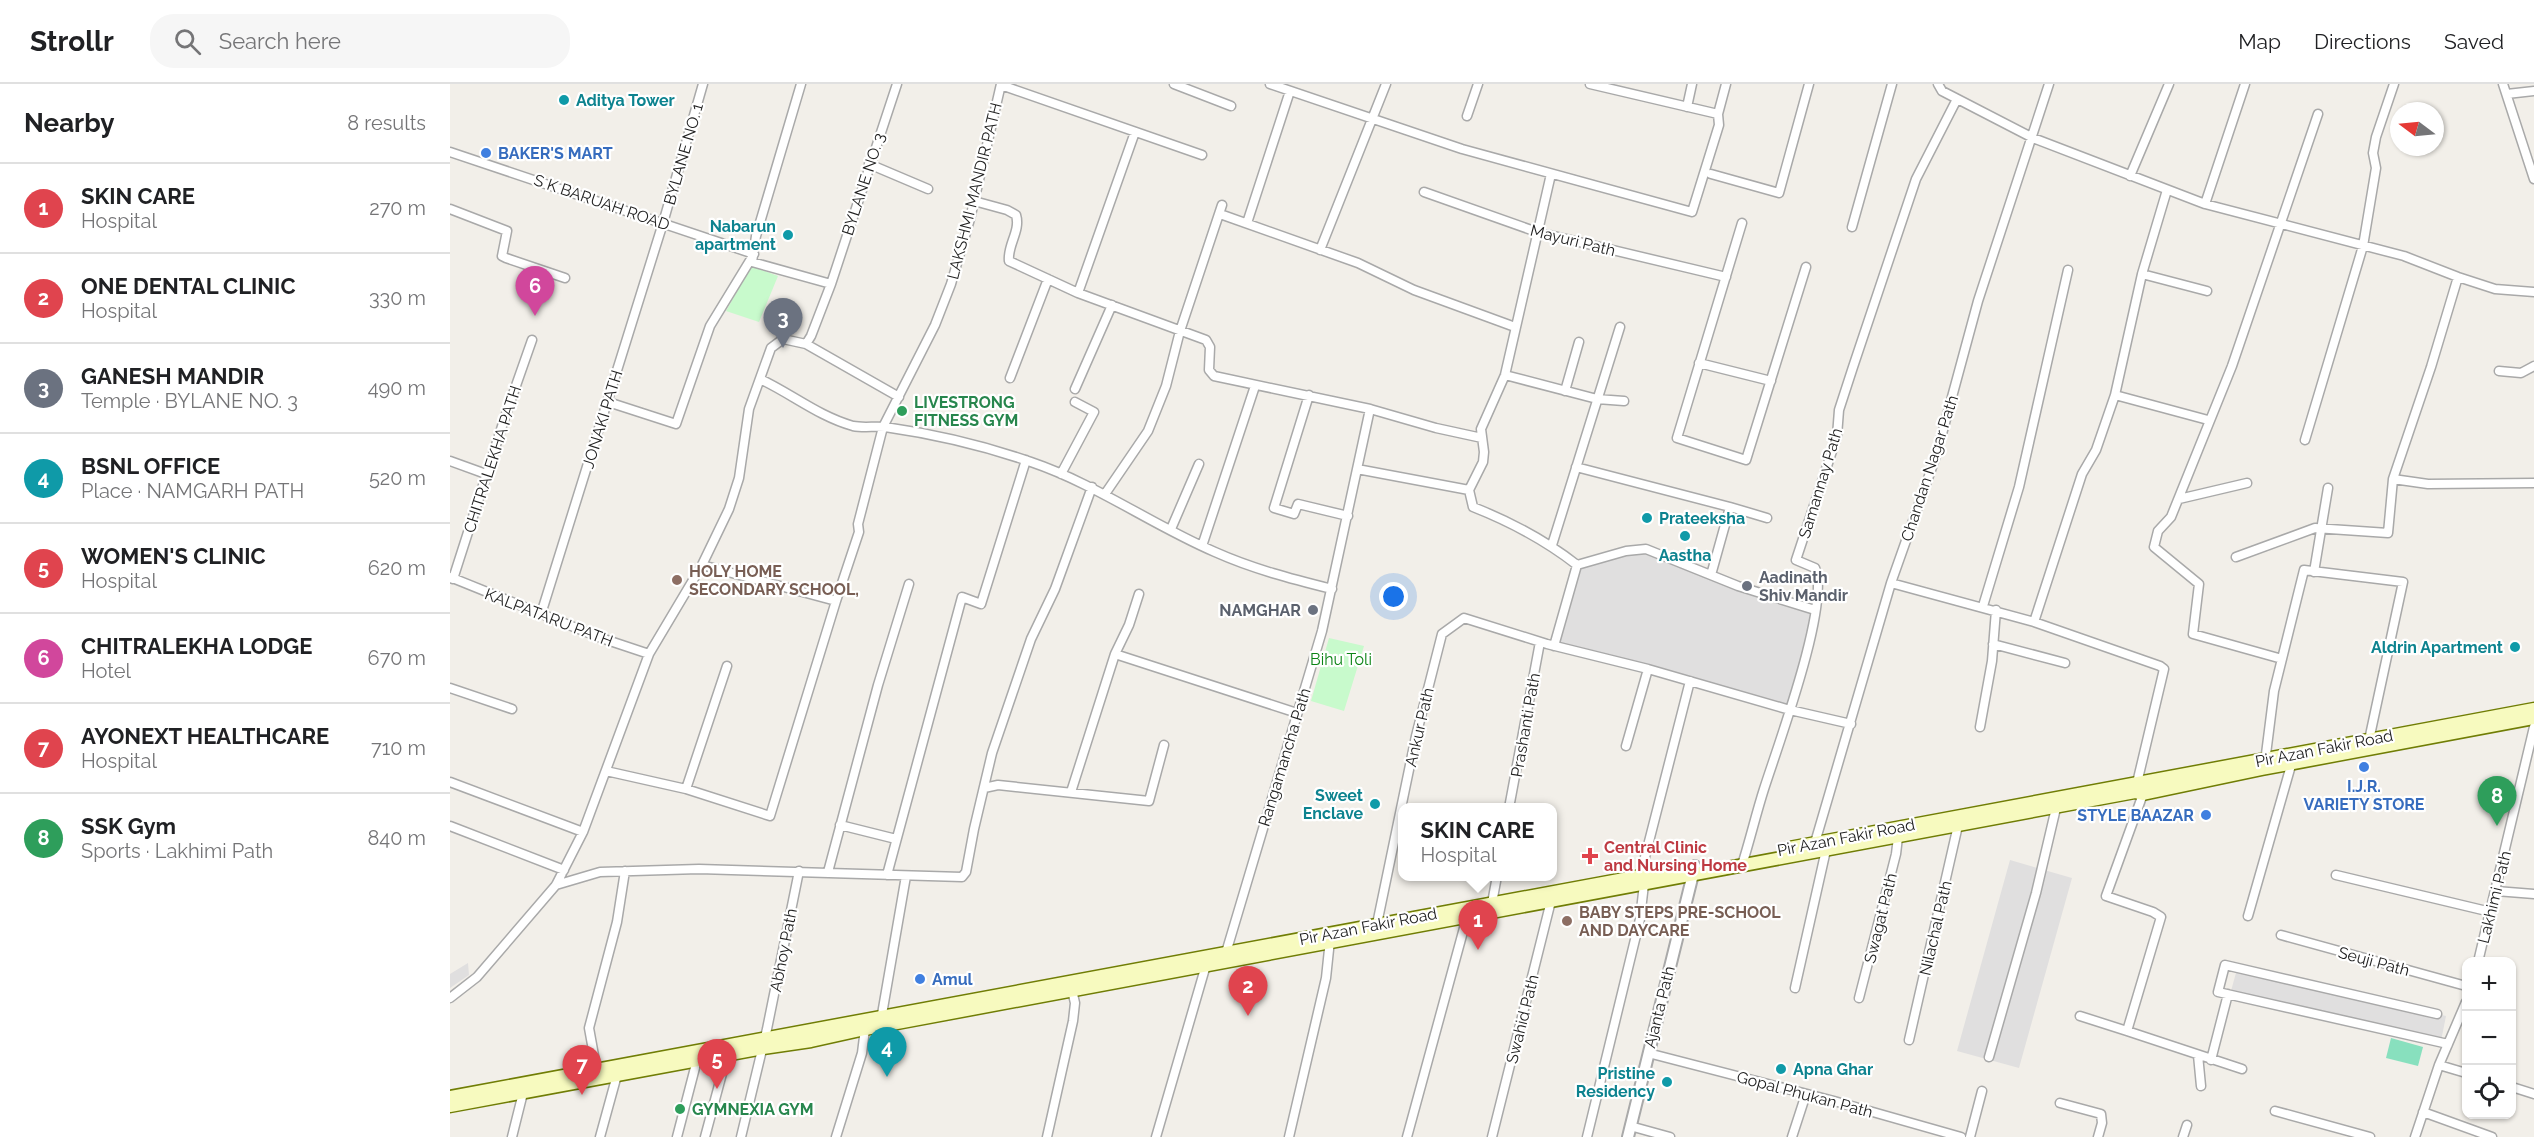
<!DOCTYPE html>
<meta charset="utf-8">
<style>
:root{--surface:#fff;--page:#f6f6f6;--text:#202124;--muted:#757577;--line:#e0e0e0;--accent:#1a73e8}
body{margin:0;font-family:Raleway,sans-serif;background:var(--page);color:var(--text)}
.controls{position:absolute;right:18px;bottom:18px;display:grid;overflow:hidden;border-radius:12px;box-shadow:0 2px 4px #0004}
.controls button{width:54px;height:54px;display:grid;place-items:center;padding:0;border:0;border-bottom:2px solid var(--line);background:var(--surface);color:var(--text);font:30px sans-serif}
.compass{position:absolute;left:1940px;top:18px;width:54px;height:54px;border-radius:50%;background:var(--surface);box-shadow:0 2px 4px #0004;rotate:286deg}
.you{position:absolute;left:944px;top:513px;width:21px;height:21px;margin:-15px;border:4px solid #fff;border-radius:50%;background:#1a73e8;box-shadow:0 0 0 9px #1a73e833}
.badge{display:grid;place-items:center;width:39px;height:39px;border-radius:50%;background:var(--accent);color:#fff;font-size:20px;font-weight:700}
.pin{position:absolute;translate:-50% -50px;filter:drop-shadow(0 2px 3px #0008)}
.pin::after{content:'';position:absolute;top:32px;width:21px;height:18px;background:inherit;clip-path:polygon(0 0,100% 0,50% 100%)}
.popup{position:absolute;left:948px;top:719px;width:159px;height:78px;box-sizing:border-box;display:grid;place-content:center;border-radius:12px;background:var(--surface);filter:drop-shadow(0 2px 4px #0005);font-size:20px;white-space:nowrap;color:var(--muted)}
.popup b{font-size:22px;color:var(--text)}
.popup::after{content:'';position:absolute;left:50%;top:100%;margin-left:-12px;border:12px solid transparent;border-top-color:var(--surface)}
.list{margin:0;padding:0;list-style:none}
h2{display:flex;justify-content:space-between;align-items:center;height:78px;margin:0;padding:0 24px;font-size:26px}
h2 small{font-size:20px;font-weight:400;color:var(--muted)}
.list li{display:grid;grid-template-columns:39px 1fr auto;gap:18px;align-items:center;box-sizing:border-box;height:90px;padding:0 24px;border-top:2px solid var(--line)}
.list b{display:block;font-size:22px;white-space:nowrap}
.list p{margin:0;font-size:20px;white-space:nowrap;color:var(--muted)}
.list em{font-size:20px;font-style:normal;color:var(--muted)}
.icon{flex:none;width:33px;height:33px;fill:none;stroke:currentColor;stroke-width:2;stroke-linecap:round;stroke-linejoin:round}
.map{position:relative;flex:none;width:2084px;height:1053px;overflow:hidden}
header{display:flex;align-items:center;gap:36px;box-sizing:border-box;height:84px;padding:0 30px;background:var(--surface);border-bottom:2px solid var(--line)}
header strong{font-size:28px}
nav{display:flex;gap:33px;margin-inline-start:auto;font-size:21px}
.search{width:420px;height:54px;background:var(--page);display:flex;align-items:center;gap:15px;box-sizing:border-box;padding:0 21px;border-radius:24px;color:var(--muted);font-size:22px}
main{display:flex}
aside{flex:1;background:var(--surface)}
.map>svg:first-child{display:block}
.residential{fill:#e0dfdf}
.park{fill:#c8facc}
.pitch{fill:#88e0be}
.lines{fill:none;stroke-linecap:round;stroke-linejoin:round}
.minor-casing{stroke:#a9a9a9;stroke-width:11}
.tertiary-casing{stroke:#a9a9a9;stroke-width:14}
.secondary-casing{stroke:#707d05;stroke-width:15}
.minor{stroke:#fff;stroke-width:8}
.tertiary{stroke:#fff;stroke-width:10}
.secondary{stroke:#f7fabf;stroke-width:12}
.culture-dot{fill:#0f9aa8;stroke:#fff;stroke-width:2}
.shop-dot{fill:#3f7fe0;stroke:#fff;stroke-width:2}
.leisure-dot{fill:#2e9e5b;stroke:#fff;stroke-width:2}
.education-dot{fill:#8d6e63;stroke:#fff;stroke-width:2}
.worship-dot{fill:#6b7280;stroke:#fff;stroke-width:2}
.health-dot{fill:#e0444e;stroke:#fff;stroke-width:2}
.labels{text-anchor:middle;stroke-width:4.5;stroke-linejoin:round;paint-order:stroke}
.culture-label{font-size:16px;font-weight:bold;fill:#0d838f;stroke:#fff;text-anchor:end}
.shop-label{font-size:16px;font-weight:bold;fill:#366cbe;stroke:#fff;text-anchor:start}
.street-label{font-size:16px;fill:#222;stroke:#fff}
.leisure-label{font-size:16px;font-weight:bold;fill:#27864d;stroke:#fff;text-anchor:start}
.education-label{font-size:16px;font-weight:bold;fill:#785e54;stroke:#fff;text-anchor:start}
.worship-label{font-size:16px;font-weight:bold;fill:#5b616d;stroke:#fff;text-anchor:start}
.park-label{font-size:16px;fill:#0c8416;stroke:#fff}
.health-label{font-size:16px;font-weight:bold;fill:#be3a42;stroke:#fff;text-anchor:start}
</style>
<header>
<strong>Strollr</strong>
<div class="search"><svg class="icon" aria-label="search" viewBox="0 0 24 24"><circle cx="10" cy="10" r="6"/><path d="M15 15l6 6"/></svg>Search here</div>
<nav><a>Map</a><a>Directions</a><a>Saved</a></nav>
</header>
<main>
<aside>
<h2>Nearby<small>8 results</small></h2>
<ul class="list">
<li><span class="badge" style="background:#e0444e">1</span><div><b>SKIN CARE</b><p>Hospital</p></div><em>270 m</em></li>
<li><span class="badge" style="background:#e0444e">2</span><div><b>ONE DENTAL CLINIC</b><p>Hospital</p></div><em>330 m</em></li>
<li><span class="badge" style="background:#6b7280">3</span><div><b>GANESH MANDIR</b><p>Temple · BYLANE NO. 3</p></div><em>490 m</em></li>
<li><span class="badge" style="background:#0f9aa8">4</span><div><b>BSNL OFFICE</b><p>Place · NAMGARH PATH</p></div><em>520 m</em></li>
<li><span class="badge" style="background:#e0444e">5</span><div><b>WOMEN'S CLINIC</b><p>Hospital</p></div><em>620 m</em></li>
<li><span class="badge" style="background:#d1479c">6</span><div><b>CHITRALEKHA LODGE</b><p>Hotel</p></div><em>670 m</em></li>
<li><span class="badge" style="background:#e0444e">7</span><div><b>AYONEXT HEALTHCARE</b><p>Hospital</p></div><em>710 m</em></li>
<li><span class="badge" style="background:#2e9e5b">8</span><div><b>SSK Gym</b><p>Sports · Lakhimi Path</p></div><em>840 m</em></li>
</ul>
</aside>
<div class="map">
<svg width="2084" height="1053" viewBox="0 0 2084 1053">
<rect width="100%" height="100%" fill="#f2efe9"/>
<!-- residential -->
<path class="residential" d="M1196,465L1365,526L1340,626L1104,562L1127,481Z
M1560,776L1622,794L1569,984L1507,967Z
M18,879L19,891L0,904V890Z
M1787,885L1996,932L1991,957L1781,907Z"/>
<!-- park -->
<path class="park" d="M301,182L328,192L309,238L276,227Z
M879,554L914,562L894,627L861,617Z"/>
<!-- pitch -->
<path class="pitch" d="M1941,954L1973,963L1968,982L1936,974Z"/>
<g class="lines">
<defs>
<path id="minor" d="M724,0L781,22
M820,0L1012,65L1242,128L1269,41L1268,30L1276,0
M1140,0L1268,30
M1488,0L1492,7L1583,54L1755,120L1954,172L2008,193L2045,205L2084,208
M2053,0L2084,95
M551,1L752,71
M2057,10L2084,7
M1237,23L1242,0
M1017,32L1028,0
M0,68L304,170L260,242L226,340L158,318
M419,80L478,105
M1101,90L1055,291L1031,345L1034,368L1033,378L1019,406L1023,423C1061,438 1095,456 1127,481
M1261,90L1329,109L1359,0
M1680,92L1719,0
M974,108L1087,148L1276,193
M524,117L557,126L566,131C571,147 557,161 559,177L628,209L756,256L760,263L759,286L764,292L920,325L986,344L1032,354
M1755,120L1795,0
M0,125L57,147L52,172L56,174L115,194
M770,130L908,179L964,206L1065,243
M797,139L840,7
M1292,139L1227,354L1296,376L1356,183
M1402,143L1442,0
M870,166L936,0
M1692,190L1757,207
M381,200L447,0
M628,209L685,48
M356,260L449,313
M1249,279L1321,297
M2049,287L2071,289L2084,282
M1055,291L1147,315L1174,317
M560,294L598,195
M310,295C342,310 368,332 403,342C413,344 425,342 435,343C484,350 535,362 581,378C646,400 702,441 765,468C803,485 842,495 882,505
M625,305L662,221
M1115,307L1129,258
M859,311L824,424L844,430L848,420L898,432
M1665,311L1758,336
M1855,356L1913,162L1926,84L1923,69L1926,53L1944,0
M0,377L36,390
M1126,383L1280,423L1261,491
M907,385L1019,406
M611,390L644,328L625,318
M1943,395L1978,400L2084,399
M655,410L698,347L716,302L730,247L772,121
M1729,415L1797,399
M1280,423L1317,434
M721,445L749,380
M1102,461L1170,243
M752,462L805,302
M1786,473L1865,444L1938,449L1943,395L1981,283L2008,193
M1127,481L1176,467L1196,465L1288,502L1365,526
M1864,488L1878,404
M0,493L151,554L199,570
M3,495L55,333L82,256
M1441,499L1584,538L1632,390L1646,366L1665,311L1692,190L1717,106
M386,517L409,448L408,440L433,343L485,241L501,200L520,135L551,0
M1533,522L1569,403L1618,186
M91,530L213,139L253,0
M1584,538L1710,582L1714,585L1687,699
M1543,560L1615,579
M1104,562L1127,481
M665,570L679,541L689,510
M1832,575L1743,550L1749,500L1704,463L1708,447L1721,433L1782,282L1868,30
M0,604L62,625
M1530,643L1542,577L1546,526
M1176,662L1198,585
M1815,678L1824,607L1854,486L1953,498L1919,656
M156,687L236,705L320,732L386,517L252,481
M0,698L133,748
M534,704L548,701L699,717L714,661
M236,705L277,582
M621,708L665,570L847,629
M1059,724L1090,558
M390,741L446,755
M0,742L114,786
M1364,762L1441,499L1486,372L1528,217L1599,0
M1193,781L1240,597
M1292,781C1300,756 1306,730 1314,705C1327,664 1381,519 1365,484L1346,476L1387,352L1389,326L1403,283L1466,95L1507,15
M378,788L428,601L459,500
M437,791L512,513L531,520L576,376
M1886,791L2041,828
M106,801L150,788L249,785L512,793L516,788L524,745L542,669L581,555L605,505L642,403
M2046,807L2084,810
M1042,819L1047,792
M1798,832L1840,685
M927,840L966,652L992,550L1014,534L1097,560L1198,585L1340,626L1401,640
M1831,851L2016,902
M775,872L872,547L920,325
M2028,878L2084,643
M1345,904L1376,766
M0,914L27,893L106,801L133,748L199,570L252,481L279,425L289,394L299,325L321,264L333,255L356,260L361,252L381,200L302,178L306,152L351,0
M1409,914L1446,770L1448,753
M1987,930L1775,881L1768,908L1998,960
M1630,932L1677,947L1711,833L1703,828L1656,812L1693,710
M431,936L456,792
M1677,947L1792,985
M1459,956L1509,737
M1198,969L1384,1017L1511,1053
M1748,971L1751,1002
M1539,973L1586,809L1606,724
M1761,976L1778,910
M145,977L139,944L167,838L175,787
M1989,981L2016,989
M2062,1003L2084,1010
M1610,1019L1651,1030L1652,1039L1648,1053
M1825,1027L1920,1053
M1973,1028L2042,1053
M1180,1042L1220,1053
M62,1053L74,1005
M150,1053L167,991
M227,1053L247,976
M255,1053L277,971
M291,1053L317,945L349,787
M386,1053L412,969L415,945
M597,1053L623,937L625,919L622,906
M706,1053L756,881
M839,1053L876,894L880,856
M957,1053L1017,833
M1042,1053L1101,817
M1137,1053L1190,835L1194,800
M1342,1053L1356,1010
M1520,1053L1532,1007
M1733,1053L1737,1041
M1965,1053L1989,981L2016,918"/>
<path id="tertiary" d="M1178,1053L1245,782"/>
<path id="secondary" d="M1339,764L2084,625
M0,1013L1228,785
M0,1022L313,964L361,957L415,945L1685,708L1693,710L1812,685L2084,634"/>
</defs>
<!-- minor casing -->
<use href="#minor" class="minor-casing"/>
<!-- tertiary casing -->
<use href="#tertiary" class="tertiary-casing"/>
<!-- secondary casing -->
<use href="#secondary" class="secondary-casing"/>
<!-- minor -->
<use href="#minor" class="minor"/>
<!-- tertiary -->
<use href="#tertiary" class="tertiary"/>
<!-- secondary -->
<use href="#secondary" class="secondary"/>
</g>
<!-- markers -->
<g class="culture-dot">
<circle cx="114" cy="16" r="6"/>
<circle cx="338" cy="151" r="6"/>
<circle cx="1197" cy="434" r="6"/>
<circle cx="1235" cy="452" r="6"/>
<circle cx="2065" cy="563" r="6"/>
<circle cx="925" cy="720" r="6"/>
<circle cx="1331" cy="985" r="6"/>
<circle cx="1217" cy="998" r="6"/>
</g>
<g class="shop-dot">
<circle cx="36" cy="69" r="6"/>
<circle cx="1914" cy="683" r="6"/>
<circle cx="1756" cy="731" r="6"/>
<circle cx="470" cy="895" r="6"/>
</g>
<g class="leisure-dot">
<circle cx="452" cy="327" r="6"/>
<circle cx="230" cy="1025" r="6"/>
</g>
<g class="education-dot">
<circle cx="227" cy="496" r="6"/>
<circle cx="1117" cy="837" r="6"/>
</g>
<g class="worship-dot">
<circle cx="1297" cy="502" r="6"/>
<circle cx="863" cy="526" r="6"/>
</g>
<path class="health-dot" d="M1137 763h6v6h6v6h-6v6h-6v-6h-6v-6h6z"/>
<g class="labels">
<!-- culture labels -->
<g class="culture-label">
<text x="126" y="22" text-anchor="start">Aditya Tower</text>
<text x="326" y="148">Nabarun<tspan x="326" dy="18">apartment</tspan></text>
<text x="1209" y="440" text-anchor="start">Prateeksha</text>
<text x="1235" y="477" text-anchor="middle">Aastha</text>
<text x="2053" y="569">Aldrin Apartment</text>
<text x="913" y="717">Sweet<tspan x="913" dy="18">Enclave</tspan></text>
<text x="1343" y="991" text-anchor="start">Apna Ghar</text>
<text x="1205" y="995">Pristine<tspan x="1205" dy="18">Residency</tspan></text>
</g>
<!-- shop labels -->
<g class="shop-label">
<text x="48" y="75">BAKER'S MART</text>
<text x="1914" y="708" text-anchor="middle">I.J.R.<tspan x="1914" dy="18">VARIETY STORE</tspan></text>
<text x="1744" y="737" text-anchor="end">STYLE BAAZAR</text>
<text x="482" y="901">Amul</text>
</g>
<!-- street labels -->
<g class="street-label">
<text transform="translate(233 70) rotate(-74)" y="6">BYLANE NO. 1</text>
<text transform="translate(413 100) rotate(-72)" y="6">BYLANE NO. 3</text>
<text transform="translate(524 107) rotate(-76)" y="6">LAKSHMI MANDIR PATH</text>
<text transform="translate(152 118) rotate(19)" y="6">S K BARUAH ROAD</text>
<text transform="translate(1123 156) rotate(14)" y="6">Mayuri Path</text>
<text transform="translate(152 335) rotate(-73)" y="6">JONAKI PATH</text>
<text transform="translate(42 375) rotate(-72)" y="6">CHITRALEKHA PATH</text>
<text transform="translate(1479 384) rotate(-72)" y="6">Chandan Nagar Path</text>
<text transform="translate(1370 399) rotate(-73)" y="6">Samannay Path</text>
<text transform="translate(99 533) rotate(21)" y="6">KALPATARU PATH</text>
<text transform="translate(1075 641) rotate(-80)" y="6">Prashanti Path</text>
<text transform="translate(969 643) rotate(-77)" y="6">Ankur Path</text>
<text transform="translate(1874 664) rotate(-11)" y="6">Pir Azan Fakir Road</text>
<text transform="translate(834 673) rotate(-73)" y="6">Rangamancha Path</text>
<text transform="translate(1396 753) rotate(-11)" y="6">Pir Azan Fakir Road</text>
<text transform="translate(2044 813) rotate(-76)" y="6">Lakhimi Path</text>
<text transform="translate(1430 834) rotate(-76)" y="6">Swagat Path</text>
<text transform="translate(918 842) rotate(-11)" y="6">Pir Azan Fakir Road</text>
<text transform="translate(1485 844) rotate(-77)" y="6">Nilachal Path</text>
<text transform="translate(333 866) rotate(-79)" y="6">Abhoy Path</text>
<text transform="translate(1924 877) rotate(15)" y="6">Seuji Path</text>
<text transform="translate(1209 923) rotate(-76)" y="6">Ajanta Path</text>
<text transform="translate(1072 935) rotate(-76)" y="6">Swahid Path</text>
<text transform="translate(1355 1010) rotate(15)" y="6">Gopal Phukan Path</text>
</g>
<!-- leisure labels -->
<g class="leisure-label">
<text x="464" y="324">LIVESTRONG<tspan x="464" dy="18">FITNESS GYM</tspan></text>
<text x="242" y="1031">GYMNEXIA GYM</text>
</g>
<!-- education labels -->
<g class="education-label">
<text x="239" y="493">HOLY HOME<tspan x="239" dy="18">SECONDARY SCHOOL,</tspan></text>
<text x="1129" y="834">BABY STEPS PRE-SCHOOL<tspan x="1129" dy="18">AND DAYCARE</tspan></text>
</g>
<!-- worship labels -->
<g class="worship-label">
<text x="1309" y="499">Aadinath<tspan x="1309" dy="18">Shiv Mandir</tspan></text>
<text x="851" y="532" text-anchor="end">NAMGHAR</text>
</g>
<!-- park labels -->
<g class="park-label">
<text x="891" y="581">Bihu Toli</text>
</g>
<!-- health labels -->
<g class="health-label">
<text x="1154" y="769">Central Clinic<tspan x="1154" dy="18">and Nursing Home</tspan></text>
</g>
</g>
</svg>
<div class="controls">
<button>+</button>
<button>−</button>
<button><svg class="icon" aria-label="locate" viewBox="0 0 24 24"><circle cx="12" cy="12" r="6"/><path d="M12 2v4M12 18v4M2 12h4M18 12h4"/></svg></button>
</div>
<svg class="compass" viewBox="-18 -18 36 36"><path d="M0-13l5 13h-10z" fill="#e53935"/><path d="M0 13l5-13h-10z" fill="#757577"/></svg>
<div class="you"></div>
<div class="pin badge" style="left:1028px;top:866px;background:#e0444e">1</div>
<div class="popup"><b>SKIN CARE</b>Hospital</div>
<div class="pin badge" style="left:798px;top:932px;background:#e0444e">2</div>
<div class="pin badge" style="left:333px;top:264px;background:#6b7280">3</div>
<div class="pin badge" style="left:437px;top:993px;background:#0f9aa8">4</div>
<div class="pin badge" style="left:267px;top:1005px;background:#e0444e">5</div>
<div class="pin badge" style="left:85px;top:232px;background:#d1479c">6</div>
<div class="pin badge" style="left:132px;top:1011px;background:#e0444e">7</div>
<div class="pin badge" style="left:2047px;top:742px;background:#2e9e5b">8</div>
</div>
</main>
